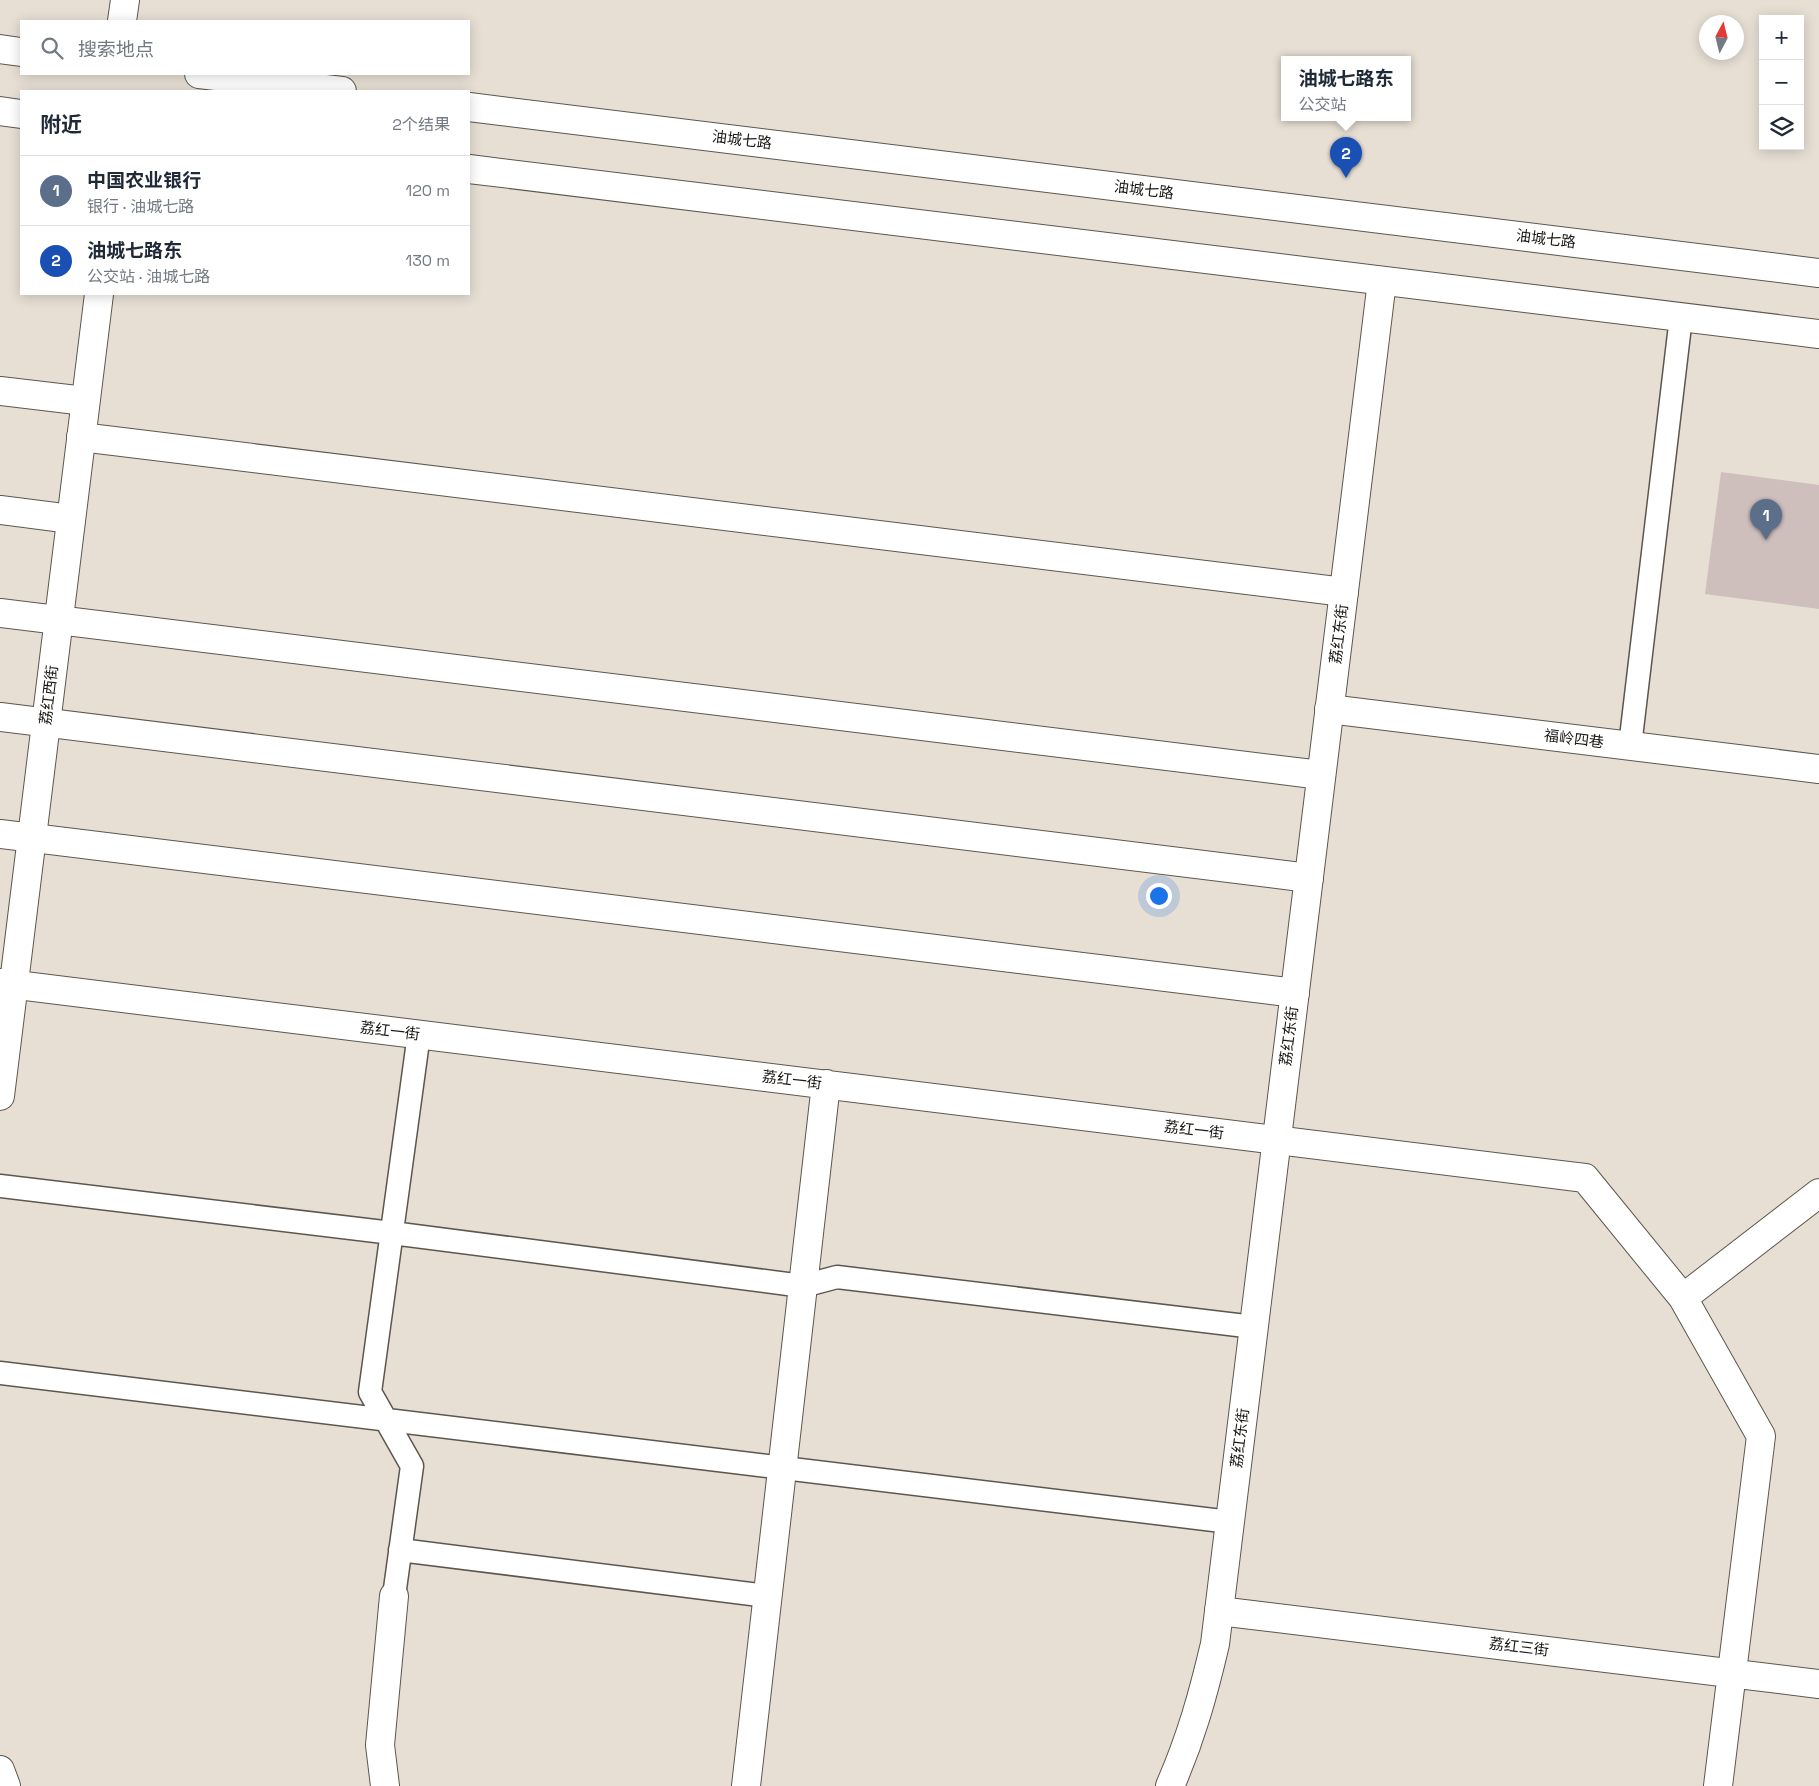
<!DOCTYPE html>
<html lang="zh">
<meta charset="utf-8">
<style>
:root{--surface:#fff;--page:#f2f2f3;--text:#1f2937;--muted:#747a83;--line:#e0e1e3;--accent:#2563eb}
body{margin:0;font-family:"Space Grotesk","Noto Sans SC",sans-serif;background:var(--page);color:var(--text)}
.controls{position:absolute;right:15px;top:15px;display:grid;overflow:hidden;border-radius:0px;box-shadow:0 2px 12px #0003}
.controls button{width:45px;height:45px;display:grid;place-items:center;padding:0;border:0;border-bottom:1px solid var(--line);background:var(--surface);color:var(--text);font:25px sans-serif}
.compass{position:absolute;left:1699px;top:15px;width:45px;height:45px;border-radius:50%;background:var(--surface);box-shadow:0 2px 12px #0003;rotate:7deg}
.you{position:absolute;left:1158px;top:895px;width:18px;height:18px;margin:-12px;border:4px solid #fff;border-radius:50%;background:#1a73e8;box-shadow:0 0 0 8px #1a73e833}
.badge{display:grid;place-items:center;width:32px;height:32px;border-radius:50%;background:var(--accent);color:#fff;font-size:16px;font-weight:700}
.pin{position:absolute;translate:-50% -41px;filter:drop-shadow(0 1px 2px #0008)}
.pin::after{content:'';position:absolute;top:26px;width:18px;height:15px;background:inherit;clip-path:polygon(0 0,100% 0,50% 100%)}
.popup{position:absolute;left:1281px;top:56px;width:130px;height:65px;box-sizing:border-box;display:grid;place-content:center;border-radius:0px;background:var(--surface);filter:drop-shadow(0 1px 4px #0005);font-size:16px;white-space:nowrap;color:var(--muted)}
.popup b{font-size:19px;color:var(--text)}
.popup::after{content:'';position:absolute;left:50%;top:100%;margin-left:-10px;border:10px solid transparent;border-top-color:var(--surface)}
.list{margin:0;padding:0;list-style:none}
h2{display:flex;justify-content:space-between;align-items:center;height:65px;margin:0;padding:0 20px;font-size:21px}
h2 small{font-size:16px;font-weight:400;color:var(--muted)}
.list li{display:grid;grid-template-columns:32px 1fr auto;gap:15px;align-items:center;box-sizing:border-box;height:70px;padding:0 20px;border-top:1px solid var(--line)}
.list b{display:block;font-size:19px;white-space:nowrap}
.list p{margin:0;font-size:16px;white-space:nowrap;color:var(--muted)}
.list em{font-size:16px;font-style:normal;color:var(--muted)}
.icon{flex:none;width:28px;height:28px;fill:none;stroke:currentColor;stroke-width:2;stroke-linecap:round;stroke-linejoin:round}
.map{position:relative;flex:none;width:1819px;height:1786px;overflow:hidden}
.search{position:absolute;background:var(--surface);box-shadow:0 2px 12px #0003;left:20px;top:20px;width:450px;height:55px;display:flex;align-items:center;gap:12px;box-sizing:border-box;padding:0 18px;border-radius:0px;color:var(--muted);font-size:19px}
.panel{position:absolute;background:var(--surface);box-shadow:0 2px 12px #0003;left:20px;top:90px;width:450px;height:205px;border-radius:0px}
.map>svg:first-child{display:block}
.building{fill:#cebfbd}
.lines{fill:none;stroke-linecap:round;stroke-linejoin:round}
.service-casing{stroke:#5d564d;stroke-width:25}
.minor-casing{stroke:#5d564d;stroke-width:30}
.tertiary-casing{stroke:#5d564d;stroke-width:30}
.primary-casing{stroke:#5d564d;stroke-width:30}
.service{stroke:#fff;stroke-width:22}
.minor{stroke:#fff;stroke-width:28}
.tertiary{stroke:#fff;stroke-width:28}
.primary{stroke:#fff;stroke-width:28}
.labels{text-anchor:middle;stroke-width:4;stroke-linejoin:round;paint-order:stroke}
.street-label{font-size:15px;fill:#1b1915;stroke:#fff}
</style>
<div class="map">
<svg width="1819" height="1786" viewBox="0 0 1819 1786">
<rect width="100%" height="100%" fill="#e7dfd4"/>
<!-- building -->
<path class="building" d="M1721,472L1819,485V609L1705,594Z"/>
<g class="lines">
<defs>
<path id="service" d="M1630,746L1681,317
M0,1186L392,1233L803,1286L837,1277L1254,1327
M0,1373L1230,1522
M400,1550L767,1596
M394,1596L412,1466L370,1392L419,1034"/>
<path id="minor" d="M0,391L85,401
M81,437L1344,592
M0,510L71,519
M0,613L1321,775
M1329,709L1819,769
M0,717L1309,878
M0,834L1295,993
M0,983L1585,1178L1683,1298L1761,1436L1718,1786
M1683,1298L1819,1193
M1219,1611L1819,1684
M385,1786L380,1745L394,1596
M746,1786L826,1084"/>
<path id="tertiary" d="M122,21L125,0
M0,1096L99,294
M0,1770L6,1786
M1170,1786C1191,1738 1203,1695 1215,1644L1382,281"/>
<path id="primary" d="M0,49L21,52
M199,74L342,91
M469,107L1819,273
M0,111L21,114
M469,169L1819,334"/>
</defs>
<!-- service casing -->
<use href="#service" class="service-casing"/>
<!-- minor casing -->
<use href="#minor" class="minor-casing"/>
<!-- tertiary casing -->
<use href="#tertiary" class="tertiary-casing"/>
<!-- primary casing -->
<use href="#primary" class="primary-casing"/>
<!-- service -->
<use href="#service" class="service"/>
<!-- minor -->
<use href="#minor" class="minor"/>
<!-- tertiary -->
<use href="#tertiary" class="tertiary"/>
<!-- primary -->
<use href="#primary" class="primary"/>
</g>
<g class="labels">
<!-- street labels -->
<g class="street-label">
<text transform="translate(742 140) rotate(7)" y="5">油城七路</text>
<text transform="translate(1144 190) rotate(7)" y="5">油城七路</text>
<text transform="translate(1546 239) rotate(7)" y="5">油城七路</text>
<text transform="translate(1339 634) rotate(-83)" y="5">荔红东街</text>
<text transform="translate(49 695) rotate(-83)" y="5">荔红西街</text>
<text transform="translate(1574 739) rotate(7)" y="5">福岭四巷</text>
<text transform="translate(390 1031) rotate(7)" y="5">荔红一街</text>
<text transform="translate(1289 1036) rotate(-83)" y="5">荔红东街</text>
<text transform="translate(792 1080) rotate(7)" y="5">荔红一街</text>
<text transform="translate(1194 1130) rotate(7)" y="5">荔红一街</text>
<text transform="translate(1240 1438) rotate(-83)" y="5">荔红东街</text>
<text transform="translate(1519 1647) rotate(7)" y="5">荔红三街</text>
</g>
</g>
</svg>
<div class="controls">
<button>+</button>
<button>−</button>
<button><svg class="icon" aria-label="layers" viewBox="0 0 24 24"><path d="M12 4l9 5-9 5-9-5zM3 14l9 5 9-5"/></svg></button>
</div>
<svg class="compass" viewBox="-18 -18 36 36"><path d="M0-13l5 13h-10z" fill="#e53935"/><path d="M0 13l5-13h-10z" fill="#747a83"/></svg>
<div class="you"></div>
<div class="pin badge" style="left:1766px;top:540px;background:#5c6f8a">1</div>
<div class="pin badge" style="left:1346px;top:178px;background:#1a4fb4">2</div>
<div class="popup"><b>油城七路东</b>公交站</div>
<div class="search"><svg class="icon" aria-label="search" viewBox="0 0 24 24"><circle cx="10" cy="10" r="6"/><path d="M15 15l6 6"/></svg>搜索地点</div>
<section class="panel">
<h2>附近<small>2个结果</small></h2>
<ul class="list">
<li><span class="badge" style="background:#5c6f8a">1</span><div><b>中国农业银行</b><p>银行 · 油城七路</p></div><em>120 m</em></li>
<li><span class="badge" style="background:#1a4fb4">2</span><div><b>油城七路东</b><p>公交站 · 油城七路</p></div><em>130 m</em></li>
</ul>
</section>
</div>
